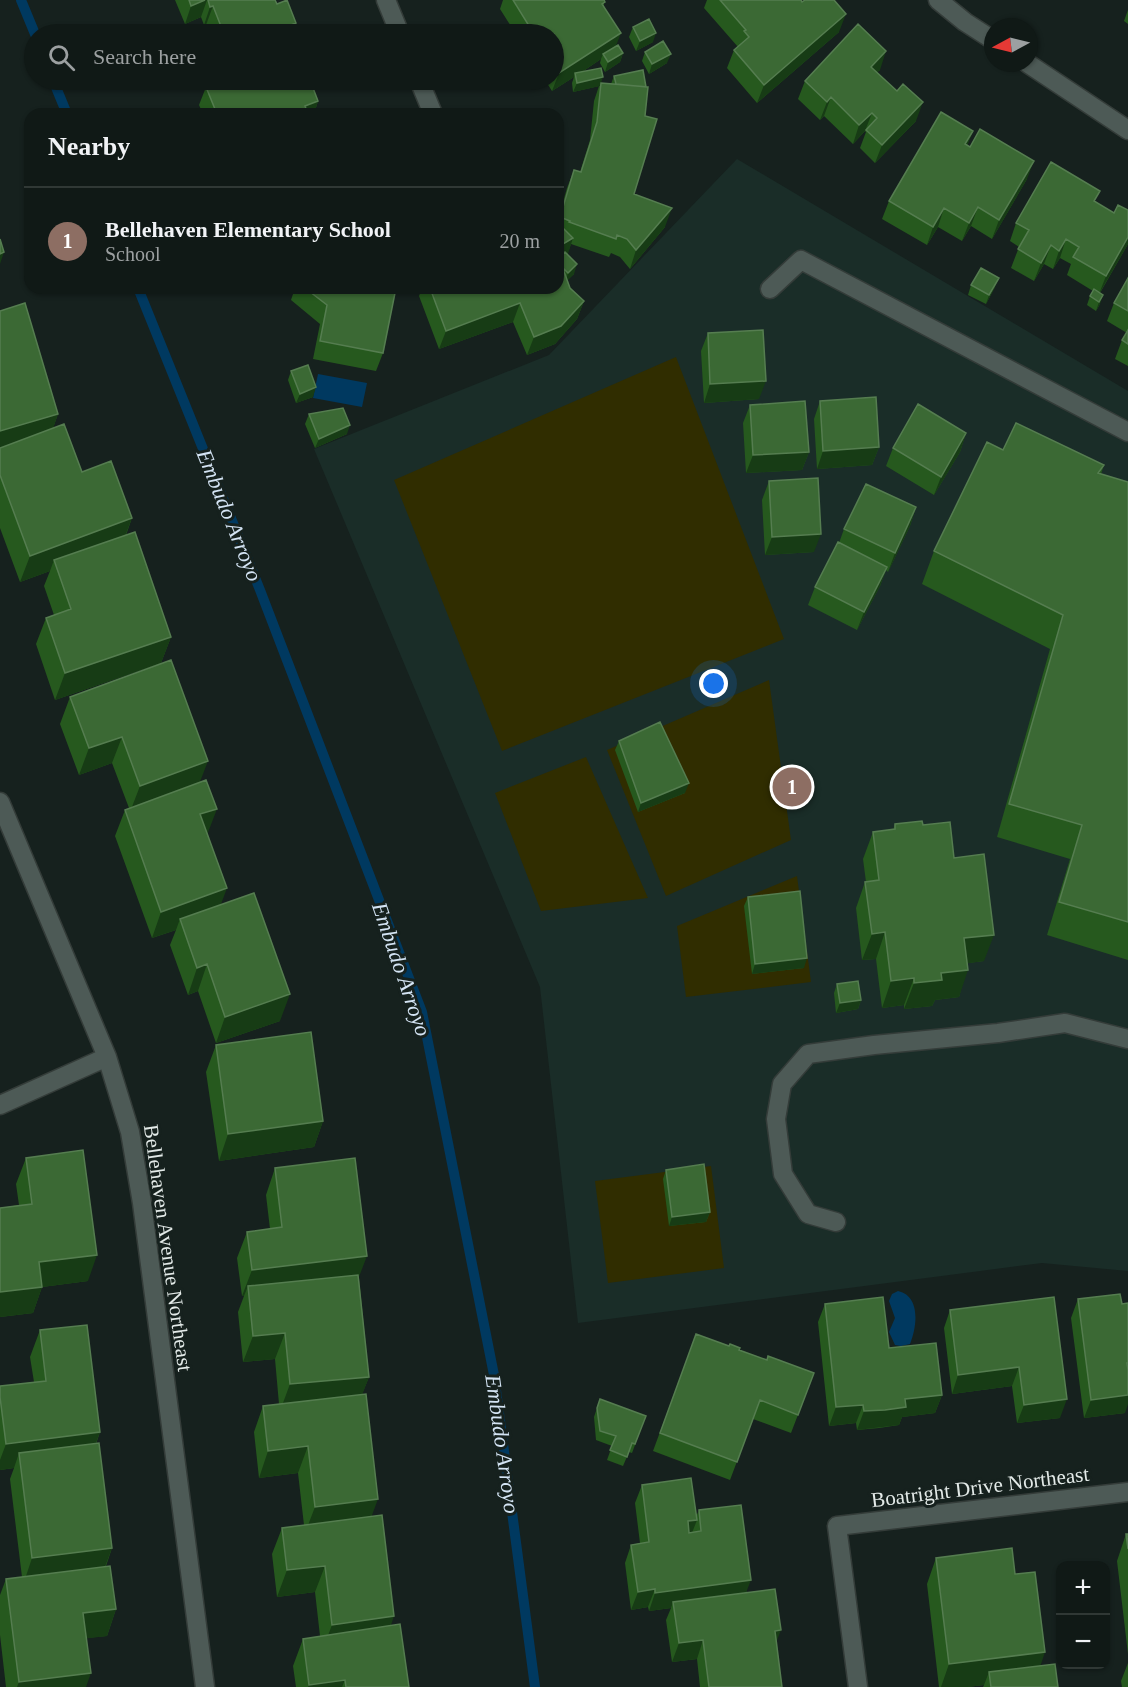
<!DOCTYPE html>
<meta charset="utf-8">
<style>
:root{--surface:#101916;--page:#19221f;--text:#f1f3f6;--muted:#9ca0a1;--line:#303835;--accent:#f19ab2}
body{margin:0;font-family:"Times New Roman",serif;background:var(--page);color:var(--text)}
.controls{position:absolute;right:18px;bottom:18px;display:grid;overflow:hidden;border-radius:12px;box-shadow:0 2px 4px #0004}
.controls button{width:54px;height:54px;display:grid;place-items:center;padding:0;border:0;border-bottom:2px solid var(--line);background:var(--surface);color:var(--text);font:30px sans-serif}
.compass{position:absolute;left:984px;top:18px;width:54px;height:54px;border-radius:50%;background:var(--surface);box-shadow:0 2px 4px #0004;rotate:263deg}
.you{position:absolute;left:714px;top:684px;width:21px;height:21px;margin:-15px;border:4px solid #fff;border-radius:50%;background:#1a73e8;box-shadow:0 0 0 9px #1a73e833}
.badge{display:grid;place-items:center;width:39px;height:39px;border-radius:50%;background:var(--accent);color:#fff;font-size:20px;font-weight:700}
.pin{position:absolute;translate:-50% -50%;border:3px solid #fff;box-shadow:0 2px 6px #0006}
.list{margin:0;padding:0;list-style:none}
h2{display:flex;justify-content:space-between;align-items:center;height:78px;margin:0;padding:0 24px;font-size:26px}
h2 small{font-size:20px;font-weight:400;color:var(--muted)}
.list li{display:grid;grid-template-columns:39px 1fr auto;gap:18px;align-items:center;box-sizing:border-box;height:108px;padding:0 24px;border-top:2px solid var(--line)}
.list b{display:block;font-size:22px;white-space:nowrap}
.list p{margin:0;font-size:20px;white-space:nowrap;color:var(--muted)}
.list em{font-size:20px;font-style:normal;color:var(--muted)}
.icon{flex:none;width:33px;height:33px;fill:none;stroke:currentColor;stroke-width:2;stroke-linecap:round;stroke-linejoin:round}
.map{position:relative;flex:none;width:1128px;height:1687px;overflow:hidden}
.search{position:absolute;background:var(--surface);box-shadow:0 2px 4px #0004;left:24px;top:24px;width:540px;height:66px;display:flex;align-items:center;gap:15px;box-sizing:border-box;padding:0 21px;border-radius:33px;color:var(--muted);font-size:22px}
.panel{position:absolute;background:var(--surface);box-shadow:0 2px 4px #0004;left:24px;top:108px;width:540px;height:186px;border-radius:18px}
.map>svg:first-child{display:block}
.built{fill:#1a2d28}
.green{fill:#302d00}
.water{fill:#003960}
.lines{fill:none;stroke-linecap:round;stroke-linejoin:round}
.stream{stroke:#003960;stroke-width:10}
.minor-casing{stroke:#343c39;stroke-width:21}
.minor{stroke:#4d5a56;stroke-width:18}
.wall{fill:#26591e}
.shaded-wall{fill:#173c15}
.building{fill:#3b6934;stroke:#557d50;stroke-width:1.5}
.labels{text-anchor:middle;stroke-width:6;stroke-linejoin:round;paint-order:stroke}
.street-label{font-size:21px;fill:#e3eae8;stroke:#16211e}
.water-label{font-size:22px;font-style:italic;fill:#d4e4f4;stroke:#16211e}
</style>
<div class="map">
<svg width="1128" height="1687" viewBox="0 0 1128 1687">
<rect width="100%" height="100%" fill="#16211e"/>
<!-- built -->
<path class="built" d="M737,159L1128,391V1271L1042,1263L578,1323L540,987L314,449L549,355Z"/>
<!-- green -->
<path class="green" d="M676,357L784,639L502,751L394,480Z
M769,680L791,840L666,896L607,750Z
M586,757L648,898L541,911L495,793Z
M797,876L811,982L686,997L677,926Z
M711,1166L724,1268L608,1283L595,1181Z"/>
<!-- water -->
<path class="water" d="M318,374L367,383L362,407L313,398Z
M898,1291C921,1296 917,1327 910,1344L901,1346L895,1345L889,1332L895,1318L889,1301L892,1294Z"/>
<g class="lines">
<!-- stream -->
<path class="stream" d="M21,0L35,34
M53,80L67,114
M138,288L260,590L422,1012L494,1375L535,1687"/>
<defs>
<path id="minor" d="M386,0L400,34
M938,0L965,22L993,40
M1027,63L1128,130
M419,80L433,114
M770,289L801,260L1128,432
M0,802L107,1057L130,1132L142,1203L205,1687
M0,1105L107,1057
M836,1222L808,1214L783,1174L776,1119L782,1084L808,1054L874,1045L998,1033L1065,1023L1128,1039
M858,1687L837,1526L1128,1492"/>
</defs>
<!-- minor casing -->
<use href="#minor" class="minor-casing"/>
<!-- minor -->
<use href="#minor" class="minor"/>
</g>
<!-- wall -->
<path class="wall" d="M175,0H275L277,4L296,23L292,34H210L206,25H204L201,17L185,24Z
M503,0H604V6L616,46L623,53L620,62L605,72L600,63L601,59L582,72L601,83L611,84L614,76L634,194L665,227L630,269L620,257L611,253L609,257L571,244L567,254L574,274L567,280L570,288L584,301L577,319L555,344L527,355L513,322L439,349L419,296L422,288H558V219L567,188L574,170L580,172L590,140L594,101L599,86L573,92L572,83L574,77L552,91L545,80H554V34H516L500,9Z
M707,0H801L839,32L757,103L727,68L734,50L738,47L704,8Z
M1128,10V24L1124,21Z
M633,27L653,42L636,51L629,37Z
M645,52L667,63L649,74L642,61Z
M880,70L877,72L916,121L875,163L860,148L866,132L865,131L853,144L824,116L820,120L798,99L805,81Z
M214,80H310L318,101L314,114H203L199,105L206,87L213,83Z
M973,131L967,145L1027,179L992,239L971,226L962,241L938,227L927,245L882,219L889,201Z
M1096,202L1114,213L1128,210V244L1100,293V304L1096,311L1087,305L1090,296L1093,291L1067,275L1071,264L1060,258L1053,269L1044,264L1034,281L1011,268L1019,247L1010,241L1016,223Z
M1128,278V366L1115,359L1122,340L1127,333L1107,321L1114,303Z
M971,285L995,287L986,304L968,295Z
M295,288H396L383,353L376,371L313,359L320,324L291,300Z
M0,311L58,414L53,428L82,472L132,518L126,535L171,637L161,663L55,700L36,644L46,618L54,615L44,586L50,571L20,582L0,528Z
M708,333L759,399L704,403L701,351Z
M291,371L313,397L296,403L288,380Z
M820,401L879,447L872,465L817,469L814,419Z
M750,405L809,452L802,470L746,473L743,423Z
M309,414L347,434L315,448L305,424Z
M966,433L960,452L934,495L886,466L893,448Z
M1003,450L1104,465L1101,474L1128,482V960L1047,935L1070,859L997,837L1050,649L922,584L934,551Z
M769,481L814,552L765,555L762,500Z
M916,507L910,526L888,572L886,570L880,586L857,630L808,605L815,587L839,543L844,529Z
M70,697L199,783L207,834L221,904L280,1021L216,1043L198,991L188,995L170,945L176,930L152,938L115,836L125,810L129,808L112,763L79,775L60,724Z
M619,741L685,793L638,812L615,750Z
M895,824L923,825L954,858L984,961L968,963L959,997L935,1000L932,1006L904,1009V1005L882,1008L876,959L862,960L856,908L865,882H866L863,859L873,832L893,830Z
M748,897L804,968L752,974L744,906Z
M837,984L861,1000L858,1009L836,1013L834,993Z
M216,1045L323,1121L314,1147L219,1161L206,1072Z
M26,1158L88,1281L42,1287L33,1313L0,1317V1208L19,1205L16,1184Z
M275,1168L359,1278L369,1377L362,1394L372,1517L391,1626L409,1687H296L293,1666L303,1639L320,1636L315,1592L277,1597L272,1554L282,1528L304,1525L298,1473L259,1478L254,1432L263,1406L279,1404L275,1359L243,1362L238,1312L244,1296H242L237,1258L247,1232L270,1229L266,1195Z
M666,1170L710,1212L706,1222L669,1226L663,1179Z
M1054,1297L1060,1418L1017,1423L1012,1386L952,1394L944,1328L950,1310Z
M1078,1299L1125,1413L1084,1418L1071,1318Z
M825,1304L889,1348L942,1395L935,1413L902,1417L899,1425L879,1428L857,1430L856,1423L829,1426L818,1322Z
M40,1330L100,1432L96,1444L112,1548L106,1566L116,1609L107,1636L86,1638V1687H6L0,1635V1595L6,1579L22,1577L10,1479L14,1468L0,1470V1386L34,1382L30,1357Z
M696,1334L767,1360L814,1373L791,1433L753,1419L730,1480L653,1451Z
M600,1399L646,1416L632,1453L629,1452L623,1466L607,1460L612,1446L596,1440L594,1417Z
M642,1485L696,1517L699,1510L776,1642L782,1687H700L697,1659L672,1662L666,1620L671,1608L649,1611L648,1607L631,1610L625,1563L631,1545L640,1543L635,1503Z
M1126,1534H1128V1654L1117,1561Z
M936,1558L1015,1574L1040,1666L1058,1687H983L984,1685L967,1687H939L927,1584Z
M1128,1663V1687H1122L1121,1681Z"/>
<!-- shaded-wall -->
<path class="shaded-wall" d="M205,0H207L201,17L185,24L191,6Z
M213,6L206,25H204L210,7Z
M846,14L839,32L757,103L764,85Z
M296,23L292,34H268Z
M621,33L614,51L603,54L601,59L576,76L575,73L574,77L552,91L559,73Z
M656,33L653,42L636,51L640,41Z
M886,51L880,70L864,85L871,67Z
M623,53L620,62L605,72L608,62Z
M671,54L667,63L649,74L652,64Z
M603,77L600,86L573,92L577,83Z
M831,97L824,116L820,120L827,102Z
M318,101L314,114H302L305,106Z
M923,102L916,121L875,163L882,145Z
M872,113L865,131L853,144L859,125Z
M973,131L966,149L965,144Z
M1034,161L1027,179L992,239L999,220Z
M978,207L971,226L962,241L969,223Z
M672,208L665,227L630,269L636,250Z
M944,208L938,227L927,245L933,227Z
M1128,237V244L1099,294L1106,276Z
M573,238L567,257L558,261V247Z
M1066,239L1060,258L1053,269L1059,251Z
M1051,245L1044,264L1034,281L1041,263Z
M4,252L0,264V254Z
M577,264L574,274L565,283L568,273Z
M999,278L995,287L986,304L989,295Z
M1103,295L1100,304L1096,311L1099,302Z
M584,301L577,319L555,344L527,355L534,337Z
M520,303L513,322L439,349L446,331Z
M766,381L759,399L704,403L710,384Z
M316,387L313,397L296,403L300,394Z
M58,414L49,440L0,455V431Z
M350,425L347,434L315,448L319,439Z
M966,433L960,452L934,495L941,477Z
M879,447L872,465L817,469L823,451Z
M809,452L802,470L746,473L753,455Z
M916,507L910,526L888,572L895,553Z
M132,518L122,544L54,560L50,571L20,582L30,556Z
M821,534L814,552L765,555L772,537Z
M887,567L880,586L857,630L864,612Z
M171,637L161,663L55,700L65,673Z
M122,737L112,763L79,775L89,748Z
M208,761L198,787L130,812L140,786Z
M689,783L685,793L638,812L641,803Z
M217,809L207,835L200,814Z
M227,888L217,915L180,919L176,930L152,938L161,912Z
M885,932L876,959L862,960L872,934Z
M994,935L984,961L955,965L964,938Z
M807,958L804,968L752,974L755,964Z
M207,964L198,991L188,995L197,968Z
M968,970L959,997L935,1000L932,1006L904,1009L914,983L941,973Z
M914,978L904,1005L882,1008L891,981Z
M290,994L280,1021L216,1043L225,1017Z
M861,1000L858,1009L836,1013L840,1003Z
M323,1121L314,1147L219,1161L228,1134Z
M710,1212L706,1222L669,1226L672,1217Z
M97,1255L88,1281L42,1287L33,1313L0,1317V1292L39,1262Z
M367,1256L357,1282L248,1286L244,1296H242L252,1270Z
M285,1333L275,1359L243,1362L253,1336Z
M1019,1367L1012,1386L952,1394L958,1375Z
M369,1377L359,1403L280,1411L290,1384Z
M942,1395L935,1413L902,1417L899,1425L857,1430L864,1411L905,1399Z
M1128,1395V1404L1125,1413L1084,1418L1091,1400Z
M1067,1399L1060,1418L1017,1423L1024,1405Z
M863,1405L856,1423L829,1426L836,1407Z
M100,1432L90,1459L19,1453L14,1468L0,1470V1460L6,1444Z
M308,1446L298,1473L259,1478L268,1451Z
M378,1499L368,1526L305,1533L315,1507Z
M697,1520L690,1538L688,1521Z
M112,1548L102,1575L23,1585L32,1558Z
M325,1566L315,1592L277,1597L287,1570Z
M751,1580L744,1598L673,1602L671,1608L649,1611L655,1593Z
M655,1589L648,1607L631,1610L638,1592Z
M116,1609L107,1636L73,1640L83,1613Z
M394,1616L385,1643L322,1651L332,1625Z
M781,1630L774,1648L775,1631Z
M703,1640L697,1659L672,1662L679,1643Z
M1045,1652L1036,1679L989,1672L984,1685L967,1687H941L949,1664Z
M91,1673L86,1687H17L19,1682Z
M345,1680L342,1687H308L309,1685Z"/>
<!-- building -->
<path class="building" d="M189,0H205L191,6Z
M208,0H275L277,4L287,0L296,23L268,34H224L213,6L210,7Z
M513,0H604L605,2L602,4L621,33L559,73L554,65V34H534Z
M720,0H801L802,2L805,0H834L846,14L764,85L734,50L749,37L744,31L746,30Z
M649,19L656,33L640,41L633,27Z
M858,24L886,51L871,67L897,91L903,84L923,102L882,145L866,130L877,118L872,113L859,125L831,97L827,102L805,81Z
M663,41L671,54L652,64L645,52Z
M618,45L623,53L608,62L603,54Z
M601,68L603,77L577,83L575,73Z
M643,70L646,87L616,84L614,76Z
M220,80H310L318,101L305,106L308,114H217L206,87Z
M601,83L648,87L645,116L657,119L634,194L672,208L636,250L627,239L617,235L616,239L569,222L570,221L560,217L574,170L581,172L597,122Z
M941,112L973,131L965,144L970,147L980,129L1034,161L999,220L978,207L969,223L944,208L933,227L889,201Z
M1051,162L1100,191L1094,201L1114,213L1118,205L1128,210V237L1106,276L1073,257L1079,247L1066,239L1059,251L1051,245L1041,263L1018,249L1029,230L1016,223Z
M558,223L573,238L558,247Z
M0,239L4,252L0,254Z
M565,252L577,264L568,273L563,268L559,258Z
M558,255L570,288L584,301L561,326L534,337L520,303L446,331L430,288H558Z
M981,268L999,278L989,295L971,285Z
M1128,278V311L1114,303Z
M305,288H396L383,353L320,341L327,305Z
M1094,289L1103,295L1099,302L1090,296Z
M25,303L58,414L0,431V311Z
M763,330L766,381L710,384L708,333Z
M1128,330V344L1122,340Z
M308,365L316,387L300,394L291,371Z
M876,397L879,447L823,451L820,401Z
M805,401L809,452L753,455L750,405Z
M918,404L966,433L941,477L893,448Z
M343,408L350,425L319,439L309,414Z
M1016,423L1104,465L1098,473L1128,482V922L1059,902L1082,825L1009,804L1063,615L934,551L987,442L1003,450Z
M64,424L82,472L111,461L132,518L30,556L0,475V448Z
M818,478L821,534L772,537L769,481Z
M866,484L916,507L895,553L844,529Z
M135,532L171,637L65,673L46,618L71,609L54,560Z
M838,542L887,567L864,612L815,587Z
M171,660L208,761L140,786L122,737L89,748L70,697Z
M660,722L689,783L641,803L619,741Z
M206,780L217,809L200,814L227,888L161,912L125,810Z
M922,821L923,825L950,822L954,858L984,854L994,935L964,938L968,970L941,973L942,980L914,983V978L891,981L885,932L872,934L865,882L879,880L873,832L895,829V824Z
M800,891L807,958L755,964L748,897Z
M254,893L290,994L225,1017L207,964L197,968L180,919Z
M858,981L861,1000L840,1003L837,984Z
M311,1032L323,1121L228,1134L216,1045Z
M83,1150L97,1255L39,1262L42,1287L0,1292V1208L32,1204L26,1158Z
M355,1158L367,1256L252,1270L247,1232L282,1227L275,1168Z
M704,1164L710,1212L672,1217L666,1170Z
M358,1275L369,1377L290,1384L285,1333L253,1336L248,1286Z
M1120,1294L1122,1304L1128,1303V1363H1127L1128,1370V1395L1091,1400L1078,1299Z
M883,1297L889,1348L936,1343L942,1395L905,1399L906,1407L885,1410L864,1411L863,1405L836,1407L825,1304Z
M1054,1297L1067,1399L1024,1405L1019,1367L958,1375L950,1310Z
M87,1325L100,1432L6,1444L0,1397V1386L46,1381L40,1330Z
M696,1334L729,1346L730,1344L740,1348L739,1350L767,1360L768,1356L814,1373L798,1415L760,1400L737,1462L660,1433Z
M366,1394L378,1499L315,1507L308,1446L268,1451L263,1406Z
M600,1399L646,1416L635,1444L632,1443L627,1457L610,1450L616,1436L600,1431L597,1408Z
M99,1443L112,1548L32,1558L19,1453Z
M691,1478L697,1520L688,1521L689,1533L701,1531L699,1510L741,1505L751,1580L655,1593V1589L638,1592L631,1545L649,1542L642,1485Z
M382,1515L394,1616L332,1625L325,1566L287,1570L282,1528Z
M1126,1534H1128V1549Z
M1012,1548L1015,1574L1035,1572L1045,1652L949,1664L936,1558Z
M110,1566L116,1609L83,1613L91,1673L19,1682L6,1579Z
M775,1589L781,1630L775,1631L782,1687H709L703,1640L679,1643L673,1602Z
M400,1624L409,1687H346L345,1680L309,1685L303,1639Z
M1055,1664L1058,1687H991L989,1672Z"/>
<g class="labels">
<!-- street labels -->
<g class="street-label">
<text transform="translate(168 1248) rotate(82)" y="7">Bellehaven Avenue Northeast</text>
<text transform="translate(980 1487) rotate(-7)" y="7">Boatright Drive Northeast</text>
</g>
<!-- water labels -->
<g class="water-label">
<text transform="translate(230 515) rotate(68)" y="8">Embudo Arroyo</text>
<text transform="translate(402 969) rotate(71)" y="8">Embudo Arroyo</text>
<text transform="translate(503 1444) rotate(82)" y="8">Embudo Arroyo</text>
</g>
</g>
</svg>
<div class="controls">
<button>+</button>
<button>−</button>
</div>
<svg class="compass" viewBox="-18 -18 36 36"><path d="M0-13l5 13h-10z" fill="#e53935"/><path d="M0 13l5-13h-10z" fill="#9ca0a1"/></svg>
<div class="you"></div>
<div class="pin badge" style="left:792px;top:787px;background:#8d6e63">1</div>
<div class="search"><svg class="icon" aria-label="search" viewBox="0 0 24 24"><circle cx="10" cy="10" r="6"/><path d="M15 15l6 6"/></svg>Search here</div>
<section class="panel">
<h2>Nearby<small></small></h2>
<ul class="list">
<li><span class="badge" style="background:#8d6e63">1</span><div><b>Bellehaven Elementary School</b><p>School</p></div><em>20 m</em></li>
</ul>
</section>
</div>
